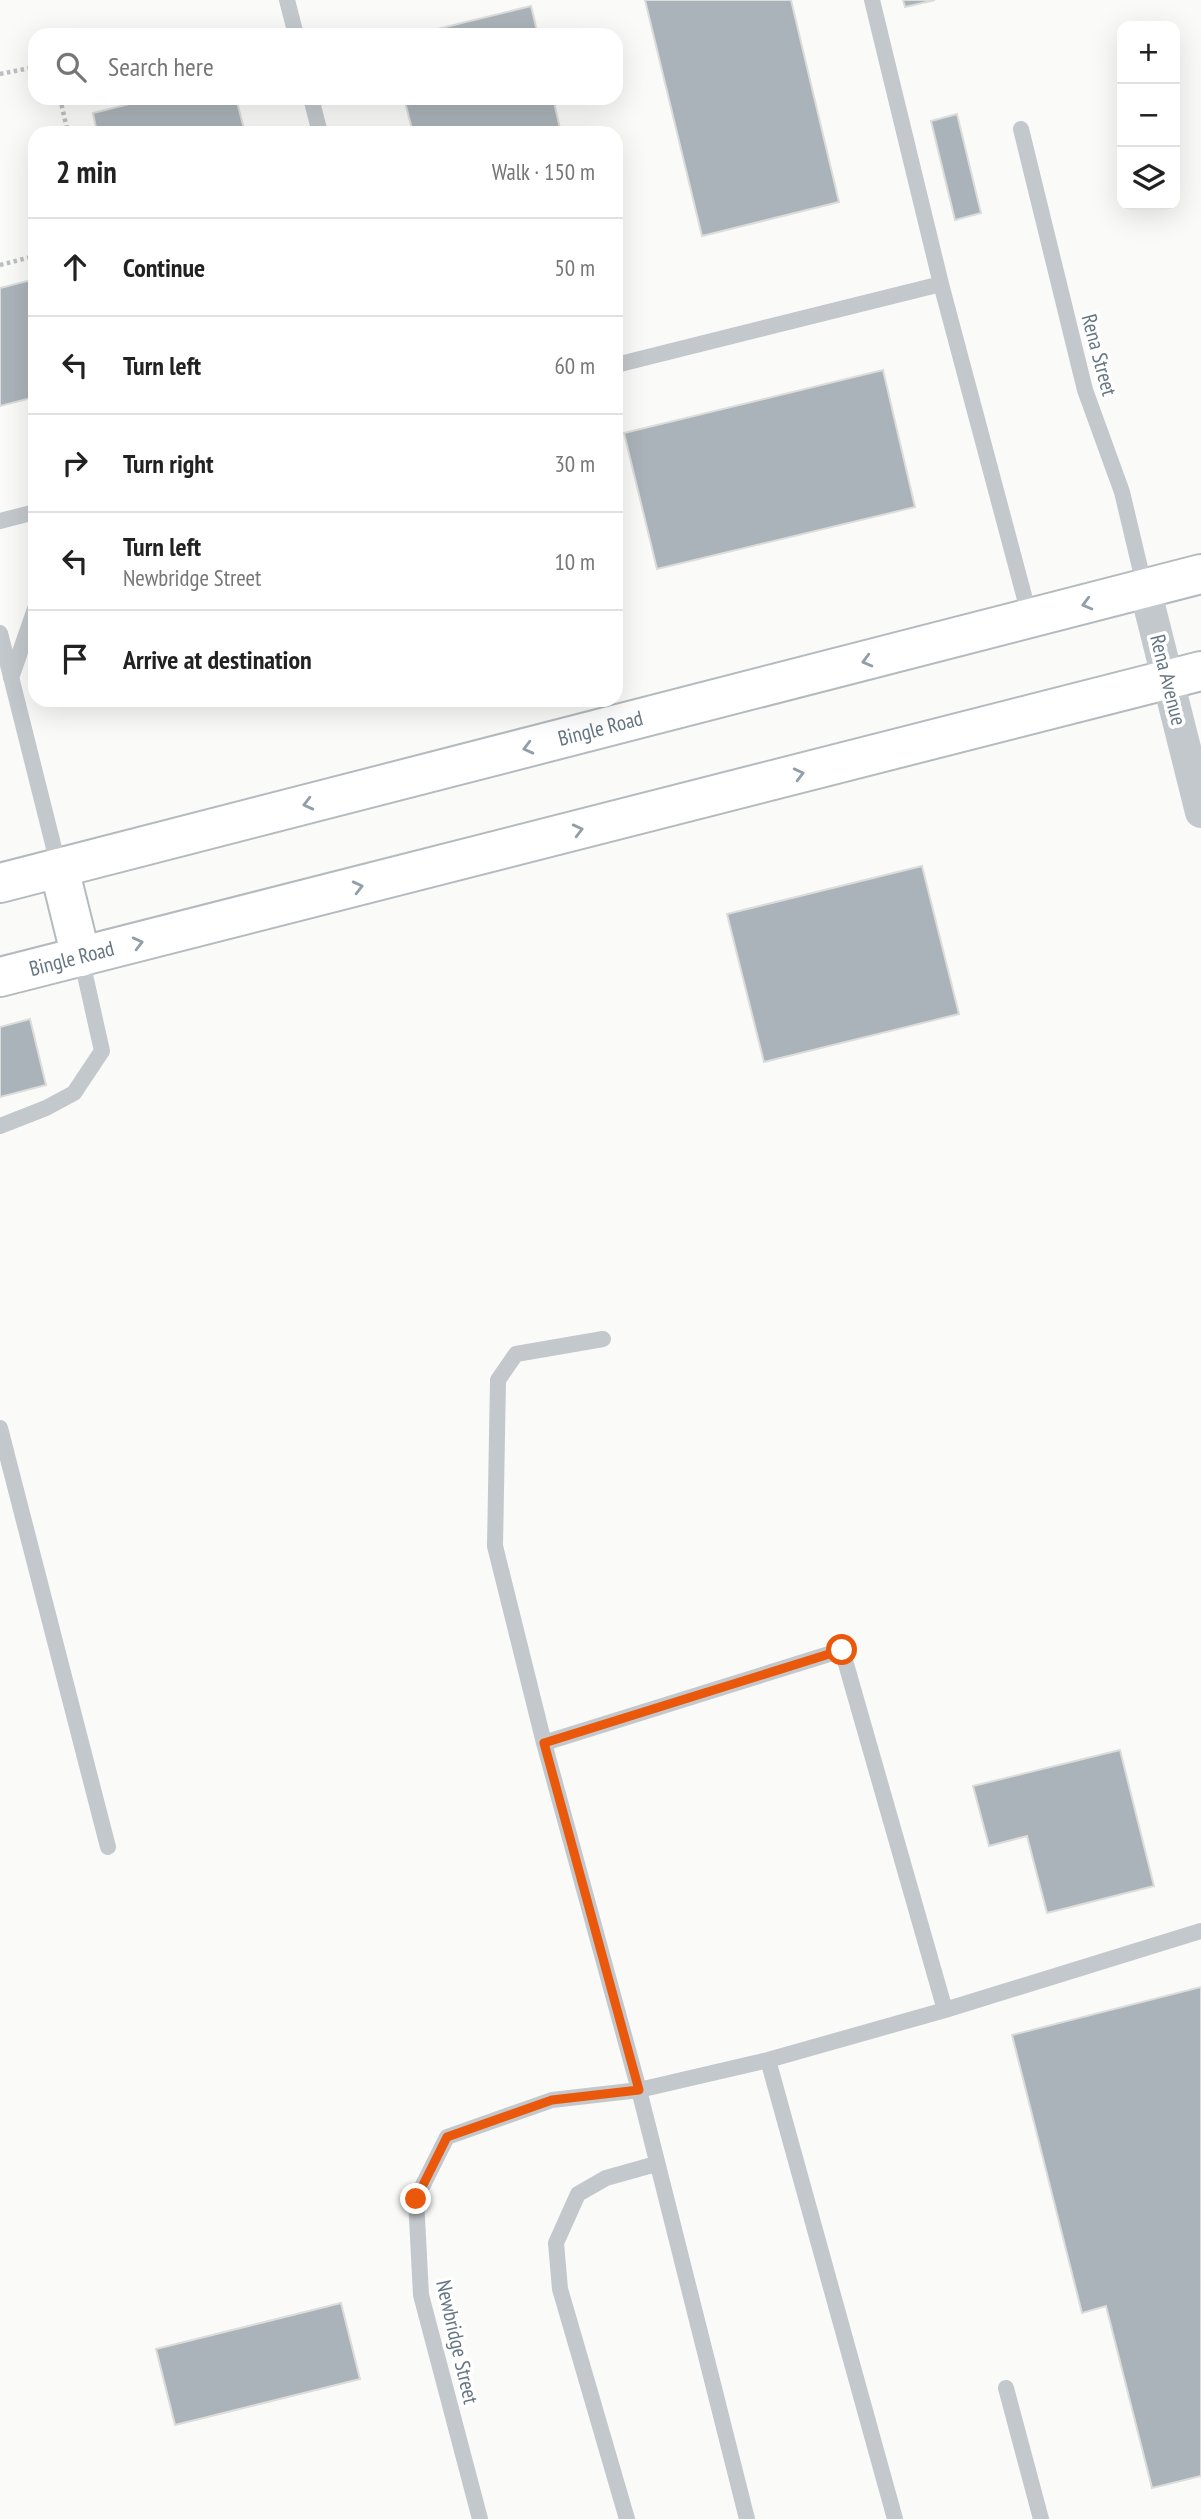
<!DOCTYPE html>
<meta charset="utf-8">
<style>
:root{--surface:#fff;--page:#f2f2f2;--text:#222;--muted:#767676;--line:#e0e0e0}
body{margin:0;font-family:"PT Sans Narrow",sans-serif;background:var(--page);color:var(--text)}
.controls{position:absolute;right:21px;top:21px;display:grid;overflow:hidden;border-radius:14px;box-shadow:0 7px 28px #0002}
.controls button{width:63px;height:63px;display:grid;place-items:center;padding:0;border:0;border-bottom:2px solid var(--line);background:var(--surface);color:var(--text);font:35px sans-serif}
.stop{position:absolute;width:21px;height:21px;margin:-16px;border:5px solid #ea580c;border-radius:50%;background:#fff}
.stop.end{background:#ea580c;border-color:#fff;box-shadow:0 2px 7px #0008}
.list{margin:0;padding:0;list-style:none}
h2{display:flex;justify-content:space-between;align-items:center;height:91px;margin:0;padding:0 28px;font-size:30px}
h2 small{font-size:23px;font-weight:400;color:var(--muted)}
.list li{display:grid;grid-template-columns:46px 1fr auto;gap:21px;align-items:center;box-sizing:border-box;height:98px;padding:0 28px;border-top:2px solid var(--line)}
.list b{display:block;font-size:26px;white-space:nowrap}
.list p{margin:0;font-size:23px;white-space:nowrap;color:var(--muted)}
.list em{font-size:23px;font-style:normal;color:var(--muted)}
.icon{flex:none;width:38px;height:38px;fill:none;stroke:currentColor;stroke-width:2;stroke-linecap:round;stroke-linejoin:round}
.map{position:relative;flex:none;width:1201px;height:2519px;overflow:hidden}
.search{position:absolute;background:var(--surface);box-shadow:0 7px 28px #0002;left:28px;top:28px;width:595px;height:77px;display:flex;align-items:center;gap:18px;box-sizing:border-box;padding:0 24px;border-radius:21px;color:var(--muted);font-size:26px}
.panel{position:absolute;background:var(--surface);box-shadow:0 7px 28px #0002;left:28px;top:126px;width:595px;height:581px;border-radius:21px}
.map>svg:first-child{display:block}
.building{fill:#aab3b9;stroke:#dcdcda;stroke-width:2}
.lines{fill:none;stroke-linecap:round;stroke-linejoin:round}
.primary-casing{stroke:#b5babe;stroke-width:42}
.path{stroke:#bbbfc2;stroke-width:4.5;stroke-dasharray:3.5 3.5;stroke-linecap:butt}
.service{stroke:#c3c8cc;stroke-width:16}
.minor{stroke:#c3c8cc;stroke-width:32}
.primary{stroke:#fff;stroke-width:38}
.oneway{stroke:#939fa8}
.route{stroke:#ea580c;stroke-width:9}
.labels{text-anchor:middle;stroke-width:7;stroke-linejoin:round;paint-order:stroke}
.street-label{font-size:21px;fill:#657683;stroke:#fff}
</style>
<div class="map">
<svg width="1201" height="2519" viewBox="0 0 1201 2519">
<rect width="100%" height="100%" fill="#fafaf8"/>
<!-- building -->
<path class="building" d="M645,0H791L839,202L702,236Z
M903,0H935L905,7Z
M531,6L538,35H413Z
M153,98H236L245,133H97L93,113Z
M404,98H553L561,133H413Z
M957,114L981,213L955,220L931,121Z
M35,279V397L0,406V288Z
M883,370L915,507L657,569L624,433Z
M922,866L959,1014L764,1062L727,914Z
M30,1019L46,1085L0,1097V1027Z
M1120,1750L1154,1886L1047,1913L1027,1836L989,1846L973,1786Z
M1201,1987V2476L1152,2488L1106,2306L1082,2313L1012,2035Z
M341,2303L360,2379L175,2425L156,2349Z"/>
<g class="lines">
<defs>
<g id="primary">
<path d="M59,868L81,957"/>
<path id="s1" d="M0,883L1201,574"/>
<path id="s2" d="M0,977L1201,671"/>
</g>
</defs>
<!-- primary casing -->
<use href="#primary" class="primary-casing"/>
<!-- path -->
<path class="path" d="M0,74L35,67
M60,98L68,133
M0,265L35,256"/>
<!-- service -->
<path class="service" d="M287,0L296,35
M311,98L320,133
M1021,129L1085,390L1122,492L1145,589
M941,284L1030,618
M616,365L941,284L872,0
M0,521L35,512
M0,633L59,868
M11,678L35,609
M0,1126L46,1108L74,1093L102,1051L81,957
M603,1339L516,1354L498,1380L495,1546L544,1743L639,2090L747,2519
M0,1428L108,1847
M544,1743L842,1650L945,2010
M768,2060L895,2519
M1006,2388L1041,2519
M480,2519L421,2295L416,2199L447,2137L552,2100L639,2090L768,2060L945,2010L1201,1931
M627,2519L560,2289L556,2243L578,2194L606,2178L656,2164"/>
<!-- minor -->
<path class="minor" d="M1145,589L1201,812"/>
<!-- primary -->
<use href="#primary" class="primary"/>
</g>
<!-- one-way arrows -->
<defs><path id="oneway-chevron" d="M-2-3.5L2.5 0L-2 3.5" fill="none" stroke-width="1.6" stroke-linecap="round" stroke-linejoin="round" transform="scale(1.75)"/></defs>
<g class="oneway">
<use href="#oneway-chevron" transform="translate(1087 604) rotate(165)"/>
<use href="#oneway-chevron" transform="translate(867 661) rotate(165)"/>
<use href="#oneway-chevron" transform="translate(528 748) rotate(166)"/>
<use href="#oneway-chevron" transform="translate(799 774) rotate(-14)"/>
<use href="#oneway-chevron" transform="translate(308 804) rotate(166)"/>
<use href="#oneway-chevron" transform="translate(578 830) rotate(-14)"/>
<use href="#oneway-chevron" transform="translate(358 887) rotate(-14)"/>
<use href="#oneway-chevron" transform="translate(138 943) rotate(-14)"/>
</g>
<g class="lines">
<!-- route -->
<path class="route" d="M416,2199L447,2137L552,2100L639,2090L544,1743L842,1650"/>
</g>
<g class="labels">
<!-- street labels -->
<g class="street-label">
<text transform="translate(1099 355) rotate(75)" y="7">Rena Street</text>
<text transform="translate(1168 680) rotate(76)" y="7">Rena Avenue</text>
<text dy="7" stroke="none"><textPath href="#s1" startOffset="620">Bingle Road</textPath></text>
<text dy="7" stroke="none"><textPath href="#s2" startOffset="74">Bingle Road</textPath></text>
<text transform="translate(457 2342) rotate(77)" y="7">Newbridge Street</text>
</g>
</g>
</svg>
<div class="controls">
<button>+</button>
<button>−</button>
<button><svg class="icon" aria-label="layers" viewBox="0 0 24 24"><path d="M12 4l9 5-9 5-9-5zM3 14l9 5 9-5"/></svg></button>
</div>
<div class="stop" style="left:842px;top:1650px"></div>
<div class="stop end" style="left:416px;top:2199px"></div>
<div class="search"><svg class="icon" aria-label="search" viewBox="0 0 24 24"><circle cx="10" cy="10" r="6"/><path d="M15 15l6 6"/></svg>Search here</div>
<section class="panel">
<h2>2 min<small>Walk · 150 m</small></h2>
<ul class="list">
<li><svg class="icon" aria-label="ahead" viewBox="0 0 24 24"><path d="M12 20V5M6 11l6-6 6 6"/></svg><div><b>Continue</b></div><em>50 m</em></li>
<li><svg class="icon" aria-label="left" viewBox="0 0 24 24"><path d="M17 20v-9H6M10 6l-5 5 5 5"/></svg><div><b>Turn left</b></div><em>60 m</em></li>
<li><svg class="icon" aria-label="right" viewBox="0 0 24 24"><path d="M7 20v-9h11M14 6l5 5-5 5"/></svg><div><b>Turn right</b></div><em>30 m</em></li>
<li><svg class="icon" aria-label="left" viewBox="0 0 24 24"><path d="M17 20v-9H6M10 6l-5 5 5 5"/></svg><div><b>Turn left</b><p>Newbridge Street</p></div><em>10 m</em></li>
<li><svg class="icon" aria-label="arrive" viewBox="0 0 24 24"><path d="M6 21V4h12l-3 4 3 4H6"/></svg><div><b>Arrive at destination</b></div></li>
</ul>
</section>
</div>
